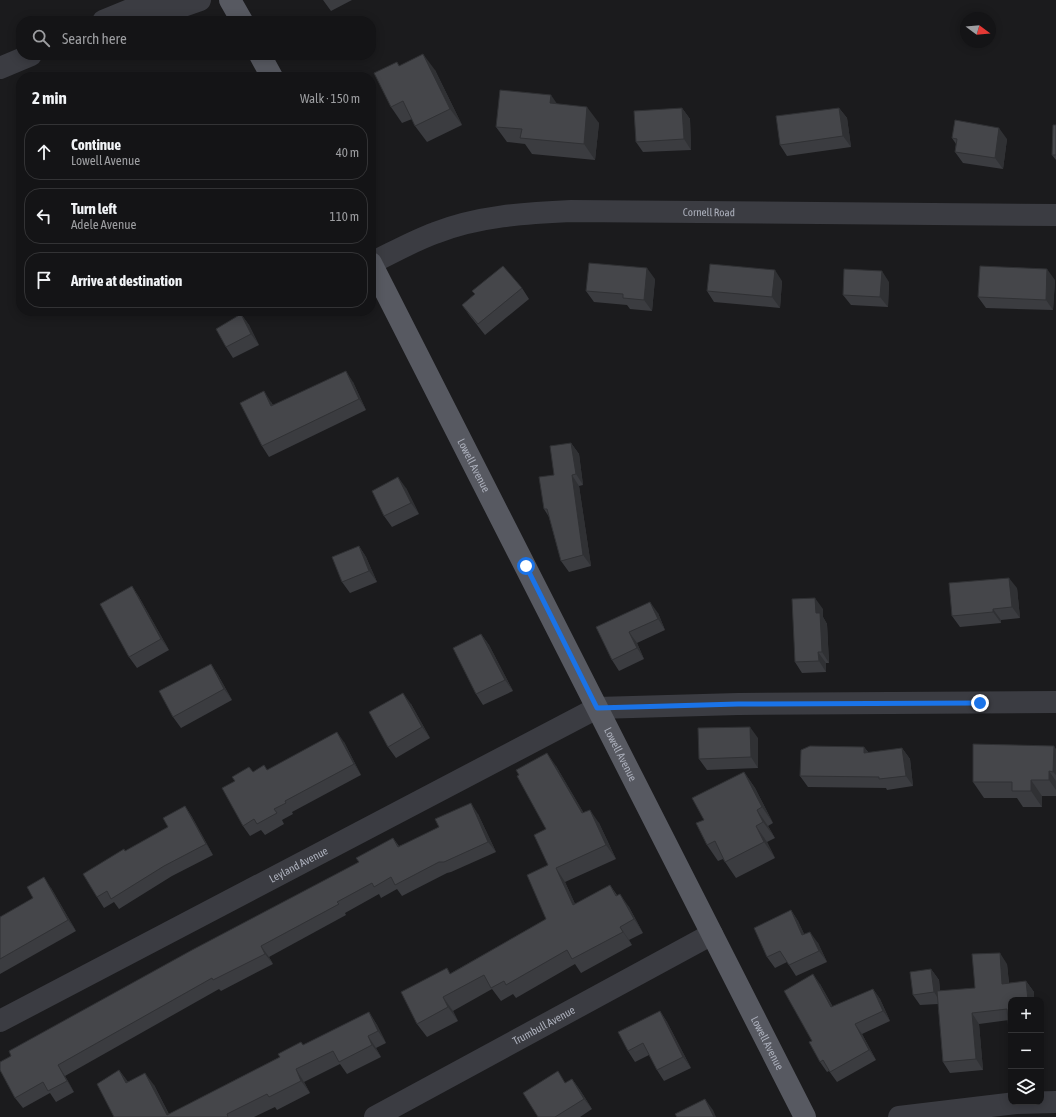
<!DOCTYPE html>
<meta charset="utf-8">
<style>
:root{--surface:#141416;--page:#1d1d1f;--text:#f1f3f6;--muted:#9d9ea1;--line:#333335}
body{margin:0;font-family:"Asap Condensed",sans-serif;background:var(--page);color:var(--text)}
.controls{position:absolute;right:12px;bottom:12px;display:grid;overflow:hidden;border-radius:8px;box-shadow:0 2px 10px #0003}
.controls button{width:36px;height:36px;display:grid;place-items:center;padding:0;border:0;border-bottom:1px solid var(--line);background:var(--surface);color:var(--text);font:20px sans-serif}
.compass{position:absolute;left:960px;top:12px;width:36px;height:36px;border-radius:50%;background:var(--surface);box-shadow:0 2px 10px #0003;rotate:106deg}
.stop{position:absolute;width:12px;height:12px;margin:-9px;border:3px solid #1a73e8;border-radius:50%;background:#fff}
.stop.end{background:#1a73e8;border-color:#fff;box-shadow:0 1px 4px #0008}
.list{margin:0;padding:0;list-style:none}
h2{display:flex;justify-content:space-between;align-items:center;height:52px;margin:0;padding:0 16px;font-size:17px}
h2 small{font-size:13px;font-weight:400;color:var(--muted)}
.list li{display:grid;grid-template-columns:26px 1fr auto;gap:12px;align-items:center;box-sizing:border-box;height:56px;margin:0 8px 8px;padding:0 8px;border:1px solid var(--line);border-radius:16px}
.list b{display:block;font-size:15px;white-space:nowrap}
.list p{margin:0;font-size:13px;white-space:nowrap;color:var(--muted)}
.list em{font-size:13px;font-style:normal;color:var(--muted)}
.icon{flex:none;width:22px;height:22px;fill:none;stroke:currentColor;stroke-width:2;stroke-linecap:round;stroke-linejoin:round}
.map{position:relative;flex:none;width:1056px;height:1117px;overflow:hidden}
.search{position:absolute;background:var(--surface);box-shadow:0 2px 10px #0003;left:16px;top:16px;width:360px;height:44px;display:flex;align-items:center;gap:10px;box-sizing:border-box;padding:0 14px;border-radius:16px;color:var(--muted);font-size:15px}
.panel{position:absolute;background:var(--surface);box-shadow:0 2px 10px #0003;left:16px;top:72px;width:360px;height:244px;border-radius:16px}
.map>svg:first-child{display:block}
.lines{fill:none;stroke-linecap:round;stroke-linejoin:round}
.minor{stroke:#3b3c42;stroke-width:22}
.major{stroke:#575961;stroke-width:22}
.wall{fill:#3b3c40}
.shaded-wall{fill:#303134}
.building{fill:#45464a;stroke:#303134}
.route{stroke:#1a73e8;stroke-width:5}
.labels{text-anchor:middle;stroke-width:3.5;stroke-linejoin:round;paint-order:stroke}
.street-label{font-size:11px;fill:#adb1bd;stroke:#161518}
</style>
<div class="map">
<svg width="1056" height="1117" viewBox="0 0 1056 1117">
<rect width="100%" height="100%" fill="#1b1b1d"/>
<g class="lines">
<!-- minor -->
<g class="minor">
<path d="M103,21L132,9L180,7L200,0"/>
<path d="M0,68L31,55"/>
<path id="s1" d="M371,263C392,253 413,241 435,233C478,216 526,213 571,211L1056,215"/>
<path id="s2" d="M0,1021L597,708L738,704L1056,702"/>
<path id="s3" d="M375,1117L712,934"/>
<path d="M899,1117L1016,1103L1056,1102"/>
</g>
<!-- major -->
<g class="major">
<path d="M230,0L242,21"/>
<path d="M260,55L272,77"/>
<path id="s4" d="M371,263L805,1117"/>
</g>
</g>
<!-- wall -->
<path class="wall" d="M323,0H352L331,11Z
M400,66L435,70L462,125L427,142L415,126L412,119L402,123L391,107Z
M557,104L599,123L595,160L532,154L525,144L507,142L496,127Z
M682,108L690,119L691,150L643,152L636,142Z
M839,108L847,118L851,147L787,156L780,145Z
M1056,125V160L1052,155Z
M952,138L1007,139L1003,169L963,163L955,152L956,144Z
M655,279L652,311L630,309L627,305L594,302L586,291Z
M1055,280L1053,310L986,308L978,297Z
M782,281L780,308L714,302L707,291Z
M889,282L888,307L851,305L843,295Z
M522,288L529,299L485,335L470,316L462,305L475,294L472,291Z
M241,314L249,325L259,345L233,358L226,347Z
M353,382L366,410L269,457L262,446L271,402L273,405Z
M571,443L579,454L583,485L579,486L591,566L569,572L561,561L549,517L544,509L554,475Z
M406,488L419,514L392,527L384,516Z
M359,546L366,557L377,582L350,593L342,582Z
M132,586L139,597L169,650L137,668L129,657Z
M1017,588L1020,618L1001,620V623L960,627L952,616Z
M823,609V617L827,624L829,663H826V672L802,673L795,662Z
M658,613L665,630L637,643L644,659L619,671L612,660L596,627Z
M481,634L489,645L513,691L483,705L476,694Z
M211,664L218,675L232,700L181,728L173,717Z
M411,704L430,738L396,758L388,747Z
M758,738V768L707,770L699,759Z
M344,742L361,775L292,812L293,814L282,820L284,824L265,835L261,830L250,836L243,826L235,781L249,767L253,772L267,770Z
M864,747L869,753L902,748L910,759L913,786L887,790L886,788L808,787L800,776Z
M1056,749V796H1042V807H1023L1017,798H984L973,782Z
M556,766L583,812L599,823L616,859L565,882L575,904L610,885L617,895L629,907L643,933L629,940L632,945L581,973L575,964L516,998L513,994L501,1001L492,989L453,1011L458,1021L427,1037L417,1024L451,973L546,919L548,865L546,829Z
M744,772L755,788L773,823L768,826L775,838L767,842L775,858L736,878L723,859L718,861L707,845L704,820Z
M185,806L192,817L213,855L172,876L119,909L114,902L104,908L97,897L125,851L168,827Z
M478,814L496,852L451,872L447,873L402,896L397,889L381,898L379,894L345,913L346,915L269,957L273,964L221,991L219,989L65,1076L74,1092L56,1102L50,1093L23,1108L15,1098L0,1070L359,862L393,838L399,846Z
M51,888L76,931L0,974V917Z
M791,910L798,921L804,934L818,943L827,962L796,976L787,962L775,968L767,957Z
M1007,964L1009,983L1026,981L1034,992V1000H1011V1042L1009,1020L979,1024L983,1070L950,1073L943,1062L938,1004L920,1005L913,995L931,969L939,980L940,991L975,988Z
M820,984L833,1007L873,989L880,999L890,1021L862,1034L876,1060L837,1082L829,1071L827,1072L820,1062L812,1041Z
M660,1011L667,1022L691,1068L664,1081L657,1070L649,1055L635,1062L628,1051Z
M369,1012L377,1025L386,1043L376,1048L381,1057L347,1074L340,1064L304,1082L310,1093L277,1110L275,1107L254,1117H114L119,1070L128,1082L154,1085L169,1114L280,1057L303,1045Z
M572,1079L580,1090L592,1109L580,1117H538L566,1083Z"/>
<!-- shaded-wall -->
<path class="shaded-wall" d="M423,54L435,70L462,125L450,109Z
M551,95L562,111L550,103Z
M587,107L599,123L595,160L584,144Z
M682,108L690,119L691,150L684,139Z
M839,108L847,118L851,147L843,136Z
M999,128L1007,139L1003,169L995,158Z
M647,268L655,279L652,311L644,300Z
M1047,269L1055,280L1053,310L1046,300Z
M775,270L782,281L780,308L772,297Z
M882,271L889,282L888,307L880,297Z
M241,314L249,325L259,345L251,334Z
M346,371L353,382L366,410L359,399Z
M264,391L271,402L278,417L271,406Z
M571,443L579,454L583,485L576,474Z
M572,475L579,486L591,566L583,555Z
M398,477L406,488L419,514L411,503Z
M359,546L366,557L377,582L369,571Z
M1009,578L1017,588L1020,618L1012,607Z
M132,586L139,597L169,650L161,639Z
M815,598L823,609V617L827,624L829,663L822,652L816,613Z
M650,602L658,613L665,630L658,619Z
M993,609L1001,620V623L993,612Z
M629,632L637,643L644,659L637,648Z
M481,634L489,645L513,691L505,680Z
M818,652L826,663V672L819,661Z
M211,664L218,675L232,700L224,689Z
M403,693L411,704L430,738L422,727Z
M750,727L758,738V768L751,757Z
M337,732L344,742L361,775L354,764Z
M1054,746L1056,749V775L1053,772Z
M864,747L872,758L864,753Z
M902,748L910,759L913,786L906,776Z
M547,753L556,766L592,827L582,813Z
M1049,771L1056,781V790L1049,780Z
M744,772L755,788L773,823L762,807Z
M1031,780L1042,796V807L1031,791Z
M471,803L478,814L496,852L488,842Z
M185,806L192,817L213,855L206,844Z
M590,810L599,823L616,859L606,845Z
M757,810L768,826L775,838L763,822Z
M756,826L767,842L775,858L764,842Z
M556,868L565,882L582,919L573,905Z
M44,877L51,888L76,931L68,920Z
M620,894L629,907L643,933L634,919Z
M791,910L798,921L810,946L802,935Z
M620,927L629,940L632,945L623,932Z
M810,932L818,943L827,962L819,951Z
M261,946L269,957L273,964L265,954Z
M1000,953L1007,964L1010,995L1002,984Z
M931,969L939,980L941,1003L934,992Z
M813,974L820,984L838,1017L831,1007Z
M1026,981L1034,992V1000H1028Z
M873,989L880,999L890,1021L883,1011Z
M443,997L453,1011L458,1021L448,1007Z
M660,1011L667,1022L691,1068L683,1057Z
M369,1012L377,1025L386,1043L378,1031Z
M972,1013L979,1024L983,1070L976,1059Z
M855,1024L862,1034L876,1060L869,1050Z
M368,1036L376,1048L381,1057L372,1045Z
M58,1065L65,1076L74,1092L67,1081Z
M296,1069L304,1082L310,1093L301,1081Z
M119,1070L128,1082L126,1083Z
M145,1073L154,1085L170,1117H168Z
M572,1079L580,1090L592,1109L584,1099Z
M705,1099L713,1110L716,1117H714Z"/>
<!-- building -->
<path class="building" d="M423,54L450,109L415,126L403,101L391,107L374,73L397,62L399,66Z
M500,90L551,95L550,103L587,107L584,144L520,138L522,129L496,127Z
M682,108L684,139L636,142L634,111Z
M839,108L843,136L780,145L776,116Z
M955,120L999,128L995,158L955,152L957,139L952,138Z
M1053,125H1056V155H1052Z
M589,263L647,268L644,300L623,298V294L586,291Z
M710,264L775,270L772,297L707,291Z
M503,266L522,288L478,324L462,305L475,294L472,291Z
M980,266L1047,269L1046,300L978,297Z
M844,269L882,271L880,297L843,295Z
M241,314L251,334L226,347L216,329Z
M346,371L359,399L262,446L240,403L264,391L271,406Z
M571,443L576,474L572,475L583,555L561,561L547,509H544L539,477L554,475L550,446Z
M398,477L411,503L384,516L372,491Z
M359,546L369,571L342,582L332,557Z
M1009,578L1012,607L993,609V612L952,616L949,583Z
M132,586L161,639L129,657L100,604Z
M815,598L816,613H820L822,652H818L819,661L795,662L792,599Z
M650,602L658,619L629,632L637,648L612,660L596,627Z
M481,634L505,680L476,694L453,648Z
M211,664L224,689L173,717L159,691Z
M403,693L422,727L388,747L369,712Z
M750,727L751,757L699,759L698,728Z
M337,732L354,764L285,801L286,803L274,809L277,813L257,824L254,819L243,826L222,788L235,781L232,777L249,767L253,772L264,765L267,770Z
M973,744L1054,746L1053,772L1049,771V780H1031V791H1012V782H973Z
M810,746L864,747V753L902,748L906,776L879,779V777L800,776L801,750Z
M547,753L582,813L590,810L606,845L556,868L573,905L610,885L616,896L620,894L634,919L620,927L623,932L572,959L567,950L506,985L504,981L491,988L484,975L443,997L448,1007L417,1024L401,992L447,968L450,974L546,919L527,875L548,865L534,835L546,829L517,776L519,775L516,770Z
M744,772L762,807L757,810L763,822L756,826L764,842L725,862L715,841L707,845L696,823L704,820L692,798Z
M471,803L488,842L444,862H439L395,885L391,877L374,887L372,883L337,902L339,904L261,946L265,954L213,980L212,978L58,1065L67,1081L48,1091L43,1082L15,1098L0,1070V1062L11,1056L9,1051L192,950L359,862L356,858L393,838L398,847L439,827L435,819Z
M185,806L206,844L164,866L111,899L107,891L97,897L83,874L124,849L125,851L168,827L163,818Z
M44,877L68,920L0,959V917L33,898L27,887Z
M791,910L802,935L810,932L819,951L789,965L780,951L767,957L754,928Z
M1000,953L1002,984L1026,981L1028,1000H1011V1041H1010L1007,1009L972,1013L976,1059L943,1062L937,991L975,988L972,954Z
M931,969L934,992L913,995L910,972Z
M813,974L831,1007L873,989L883,1011L855,1024L869,1050L830,1072L823,1060L820,1062L809,1042L812,1041L784,991Z
M660,1011L683,1057L657,1070L643,1043L628,1051L618,1032Z
M369,1012L378,1031L368,1036L372,1045L339,1062L333,1051L296,1069L301,1081L269,1097L267,1094L227,1114L228,1117H114L97,1084L119,1070L126,1083L145,1073L167,1115L280,1057L278,1054L301,1042L303,1045Z
M558,1071L565,1083L572,1079L584,1099L555,1117H538L523,1093Z
M705,1099L714,1117H677L675,1114Z"/>
<g class="lines">
<!-- route -->
<path class="route" d="M526,566L597,708L738,704L980,703"/>
</g>
<g class="labels">
<!-- street labels -->
<g class="street-label">
<text dy="4" stroke="none"><textPath href="#s1" startOffset="347">Cornell Road</textPath></text>
<text dy="4" stroke="none"><textPath href="#s4" startOffset="227">Lowell Avenue</textPath></text>
<text dy="4" stroke="none"><textPath href="#s4" startOffset="551">Lowell Avenue</textPath></text>
<text dy="4" stroke="none"><textPath href="#s2" startOffset="337">Leyland Avenue</textPath></text>
<text dy="4" stroke="none"><textPath href="#s3" startOffset="192">Trumbull Avenue</textPath></text>
<text dy="4" stroke="none"><textPath href="#s4" startOffset="875">Lowell Avenue</textPath></text>
</g>
</g>
</svg>
<div class="controls">
<button>+</button>
<button>−</button>
<button><svg class="icon" aria-label="layers" viewBox="0 0 24 24"><path d="M12 4l9 5-9 5-9-5zM3 14l9 5 9-5"/></svg></button>
</div>
<svg class="compass" viewBox="-18 -18 36 36"><path d="M0-13l5 13h-10z" fill="#e53935"/><path d="M0 13l5-13h-10z" fill="#9d9ea1"/></svg>
<div class="stop" style="left:526px;top:566px"></div>
<div class="stop end" style="left:980px;top:703px"></div>
<div class="search"><svg class="icon" aria-label="search" viewBox="0 0 24 24"><circle cx="10" cy="10" r="6"/><path d="M15 15l6 6"/></svg>Search here</div>
<section class="panel">
<h2>2 min<small>Walk · 150 m</small></h2>
<ul class="list">
<li><svg class="icon" aria-label="ahead" viewBox="0 0 24 24"><path d="M12 20V5M6 11l6-6 6 6"/></svg><div><b>Continue</b><p>Lowell Avenue</p></div><em>40 m</em></li>
<li><svg class="icon" aria-label="left" viewBox="0 0 24 24"><path d="M17 20v-9H6M10 6l-5 5 5 5"/></svg><div><b>Turn left</b><p>Adele Avenue</p></div><em>110 m</em></li>
<li><svg class="icon" aria-label="arrive" viewBox="0 0 24 24"><path d="M6 21V4h12l-3 4 3 4H6"/></svg><div><b>Arrive at destination</b></div></li>
</ul>
</section>
</div>
